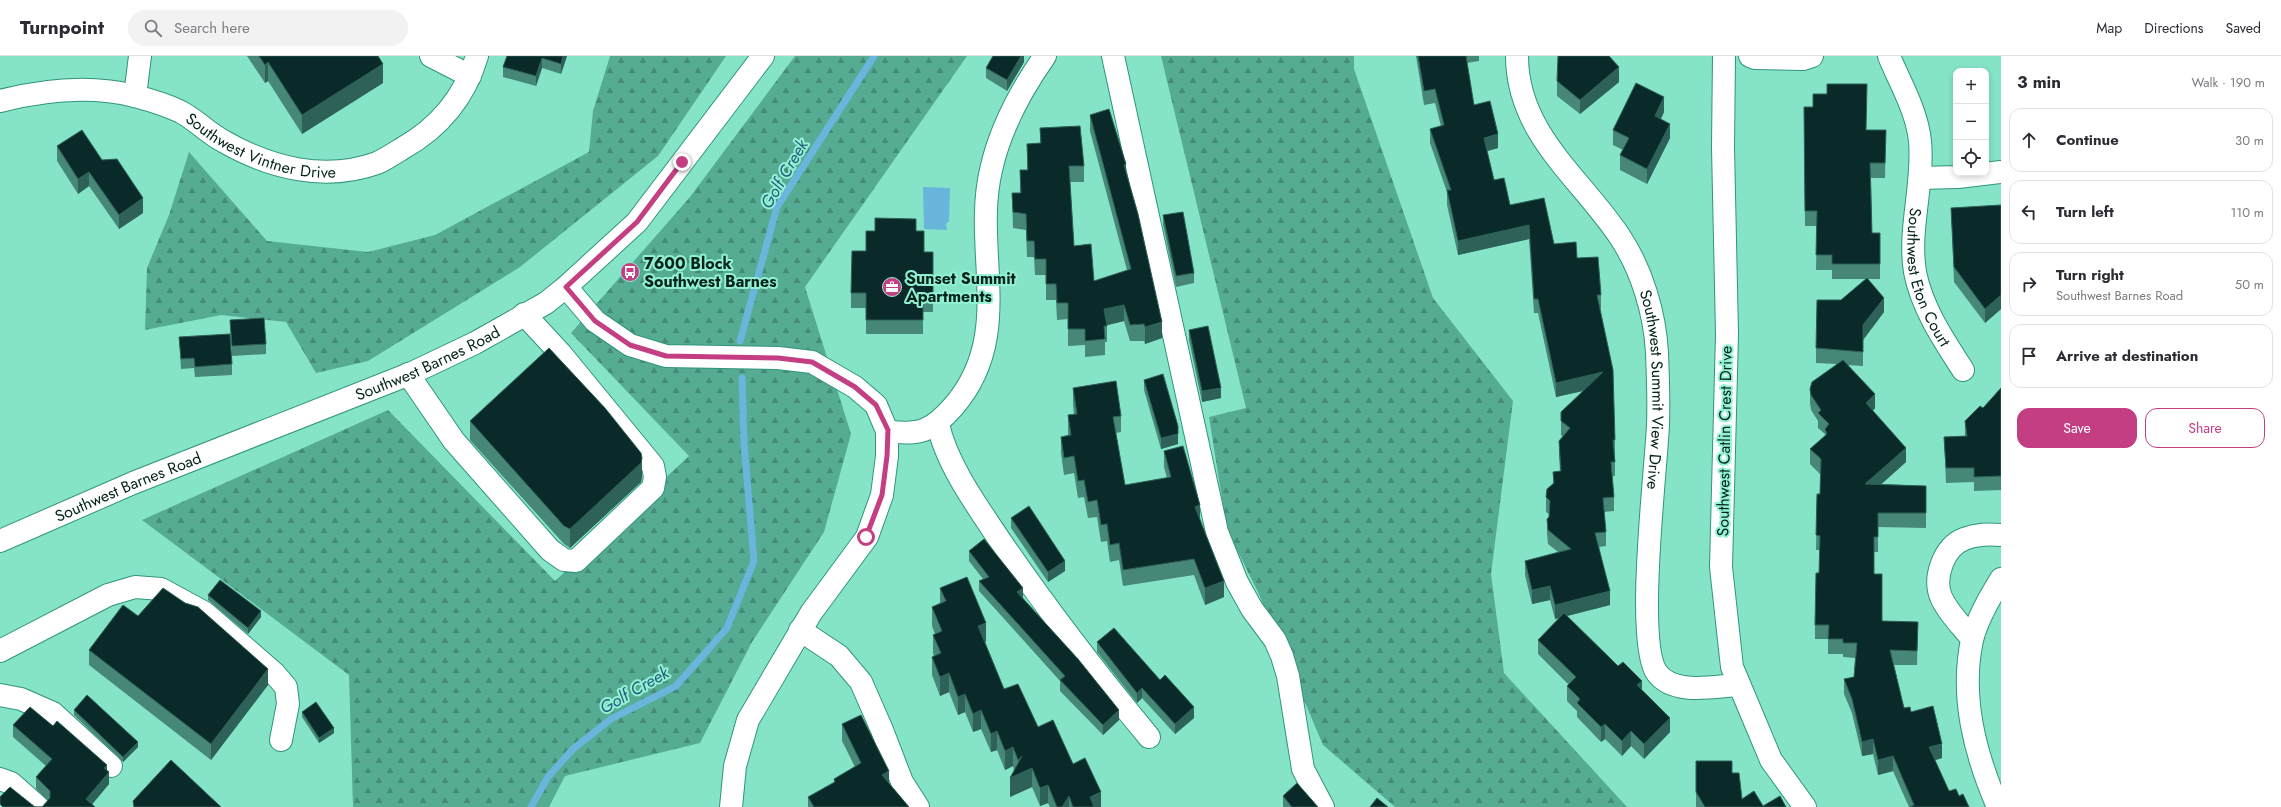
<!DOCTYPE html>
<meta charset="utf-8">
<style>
:root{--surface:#fff;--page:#f2f2f3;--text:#2b2b33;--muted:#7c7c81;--line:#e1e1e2;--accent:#c33e83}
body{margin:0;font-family:Jost,sans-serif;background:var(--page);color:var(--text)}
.controls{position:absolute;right:12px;top:12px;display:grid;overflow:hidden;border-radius:8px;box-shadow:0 2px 6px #0003}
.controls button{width:36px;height:36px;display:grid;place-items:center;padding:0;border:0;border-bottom:1px solid var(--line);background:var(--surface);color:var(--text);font:20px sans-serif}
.stop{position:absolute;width:12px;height:12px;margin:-9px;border:3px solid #c33e83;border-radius:50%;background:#fff}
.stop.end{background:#c33e83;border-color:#fff;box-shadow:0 1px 4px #0008}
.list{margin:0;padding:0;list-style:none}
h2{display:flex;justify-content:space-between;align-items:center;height:52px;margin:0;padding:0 16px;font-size:17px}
h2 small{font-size:13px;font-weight:400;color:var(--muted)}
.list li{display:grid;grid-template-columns:26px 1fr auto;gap:12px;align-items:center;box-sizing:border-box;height:64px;margin:0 8px 8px;padding:0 8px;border:1px solid var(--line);border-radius:12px}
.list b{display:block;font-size:15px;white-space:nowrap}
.list p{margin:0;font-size:13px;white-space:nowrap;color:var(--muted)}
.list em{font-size:13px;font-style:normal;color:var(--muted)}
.actions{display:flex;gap:8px;padding:12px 16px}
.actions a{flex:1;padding:9px 0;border:1px solid var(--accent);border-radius:12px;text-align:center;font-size:14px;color:var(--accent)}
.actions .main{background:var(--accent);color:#fff}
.icon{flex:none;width:22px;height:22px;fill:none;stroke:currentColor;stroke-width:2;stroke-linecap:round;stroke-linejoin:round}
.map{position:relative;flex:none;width:2001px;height:751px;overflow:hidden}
header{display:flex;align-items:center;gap:24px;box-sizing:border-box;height:56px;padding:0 20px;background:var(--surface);border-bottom:1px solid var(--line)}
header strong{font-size:19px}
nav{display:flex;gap:22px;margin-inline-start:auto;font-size:14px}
.search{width:280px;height:36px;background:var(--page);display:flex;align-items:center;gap:10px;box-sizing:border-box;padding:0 14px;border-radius:22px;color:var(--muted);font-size:15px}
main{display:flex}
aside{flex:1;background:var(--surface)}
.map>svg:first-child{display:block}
.forest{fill:url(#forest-firs)}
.water{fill:#6ab5db}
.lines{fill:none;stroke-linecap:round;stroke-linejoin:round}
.stream{stroke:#6ab5db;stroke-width:7}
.minor-casing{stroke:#30957b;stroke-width:24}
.major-casing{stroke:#30957b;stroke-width:24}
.minor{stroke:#fff;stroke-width:22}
.major{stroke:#fff;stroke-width:22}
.wall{fill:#478778}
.shaded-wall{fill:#2e6258}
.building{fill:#092a29;stroke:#2e6258}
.route{stroke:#c33e83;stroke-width:5}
.labels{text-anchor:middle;stroke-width:4;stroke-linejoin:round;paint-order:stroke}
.street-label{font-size:16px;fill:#04231b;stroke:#92f1d4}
.poi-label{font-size:16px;font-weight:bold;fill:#04231b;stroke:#92f1d4;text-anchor:start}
.water-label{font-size:17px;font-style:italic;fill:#245d79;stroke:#92f1d4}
</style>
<header>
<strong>Turnpoint</strong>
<div class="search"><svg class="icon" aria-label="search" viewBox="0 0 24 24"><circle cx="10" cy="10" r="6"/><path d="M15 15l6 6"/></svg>Search here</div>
<nav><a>Map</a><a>Directions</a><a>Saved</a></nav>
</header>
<main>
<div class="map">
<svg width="2001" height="751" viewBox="0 0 2001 751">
<defs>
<pattern id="forest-firs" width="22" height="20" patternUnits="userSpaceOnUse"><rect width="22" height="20" fill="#55ac93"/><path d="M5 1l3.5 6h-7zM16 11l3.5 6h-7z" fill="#448c77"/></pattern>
</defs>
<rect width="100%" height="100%" fill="#85e4c7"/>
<!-- forest -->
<path class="forest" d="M610,0H726L658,100L520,211L368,305L316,317L286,266L221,259L145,274L147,212L169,159L189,96L267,185L368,196L435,179L589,96L593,55Z
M795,0H967L805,231L851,378L824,476L752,586L700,687L565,720L549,751H353L349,619L142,464L388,354L555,525L689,400L571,277L690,141Z
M1161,0H1354V13L1433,242L1513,345L1491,518L1504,617L1627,751H1395L1323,689L1258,536L1227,474L1209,361L1246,352Z"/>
<!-- water -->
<path class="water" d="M923,131L950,132L949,165L946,168L947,174L924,173Z"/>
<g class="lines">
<!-- stream -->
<path class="stream" d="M740,285L777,151L874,0
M531,751L548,721L573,693L611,663L676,630L727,572L754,505L744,387L742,322"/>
<defs>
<g id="minor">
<path d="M431,0L470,20"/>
<path d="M1113,0L1217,476L1237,526L1252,553L1275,584L1282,600L1288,620L1303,713L1323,751"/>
<path id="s1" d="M1517,0C1517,78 1581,122 1620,181C1642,214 1655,258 1657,297C1658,321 1659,345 1658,369C1656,414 1635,587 1657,617C1674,640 1715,630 1739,629"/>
<path d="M1724,0L1723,91L1727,278L1721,511L1732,611L1771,704L1805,751"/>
<path d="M1750,0L1755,2L1803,3L1812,0"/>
<path id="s2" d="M1889,0C1900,27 1917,55 1920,85C1924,128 1908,173 1915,216C1922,252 1943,283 1963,314"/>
<path d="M135,40L140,0"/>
<path id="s3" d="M0,45C43,34 91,29 135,40C150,44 167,49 181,56C196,64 208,77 223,85C270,112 325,126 377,107C386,103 395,97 403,92C440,71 465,40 477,0"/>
<path d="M1920,122L1958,121L2001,116"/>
<path d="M566,231L595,265L630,289L666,300L778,302L812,306L855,331L876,349L887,375V400L882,439L867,481L811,557L748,664L735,710L731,751"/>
<path d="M408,318L454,385L550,494L564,504L576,505L653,432L655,421L653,410L561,298L524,258"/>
<path d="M938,368C946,407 977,450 999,483C1046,552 1096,617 1149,681"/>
<path d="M887,375C919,380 932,375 953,351C1016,279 972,195 991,114C1000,73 1021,34 1045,0"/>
<path d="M800,574L839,600L861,626L882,674L902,726L918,751"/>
<path d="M1972,583C1962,570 1948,557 1941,541C1933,521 1944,491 1964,483C1977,478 1988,478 2001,479"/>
<path d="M0,595L108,539L135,531L161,533L205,557L274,617L286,631L288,648L281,684"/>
<path d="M0,639L21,643L53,657L111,710"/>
<path d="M0,723L11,727L38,751"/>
<path d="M1998,751C1975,698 1960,641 1972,584C1977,563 1990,541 2001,523"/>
</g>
<g id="major">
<path id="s4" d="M0,485L133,427L412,317L475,287L546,247L566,231L637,166L763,0"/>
</g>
</defs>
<!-- minor casing -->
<use href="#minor" class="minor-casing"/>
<!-- major casing -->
<use href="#major" class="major-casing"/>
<!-- minor -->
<use href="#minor" class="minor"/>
<!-- major -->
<use href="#major" class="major"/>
</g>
<!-- wall -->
<path class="wall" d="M247,0H378L383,27L302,78L268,25L265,27Z
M507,0H567L561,18L542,12L536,30L503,21V11Z
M1024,0V6L1007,35L986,22V12Z
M1416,0H1479V5L1467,7L1474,49L1498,92L1487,95L1494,124L1510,149L1554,188L1577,202L1601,239V253H1600L1615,384V398H1614L1615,406V420H1612L1614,441V455L1604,456L1606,476V490L1599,491L1610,549L1567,560L1642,634L1670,676L1644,703L1631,690L1622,700L1605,683L1601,686L1577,661V655L1567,645V630L1569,629L1538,598V584L1560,562L1555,563L1550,544L1532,548L1525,519V505L1558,496L1548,488L1547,477V463L1549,461V458L1546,456V441L1553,427V416L1560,415L1559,400V385L1563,381L1561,379V356L1584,335L1556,341L1538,257H1534L1529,183L1458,199L1447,149V136L1430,87V73L1441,70L1435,47L1424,49Z
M1557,25L1619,26L1580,58L1557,40Z
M1804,51L1866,74H1886L1885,122H1871L1872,177H1880V223H1868L1884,256L1863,284V310L1847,309L1875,352L1873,355L1906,406L1881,428L1926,430V472L1878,471V496H1874V518L1882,565L1918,566L1917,609H1894L1904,652L1911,656L1942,702L1935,704L1949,735L1959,740L1969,751H1909L1893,715L1878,719L1873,698L1862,700L1852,657L1844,638V623L1854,621L1855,602L1843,601V598H1828V583H1815V569L1819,517L1820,494H1816L1817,438H1820V418L1810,408V393L1825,380V378L1818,372V365L1811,354L1810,347V333L1837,308L1816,307V292L1841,244L1866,223H1832V214H1816L1817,170H1805Z
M1664,56L1661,63L1670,82L1647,128L1620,114V99L1623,94L1613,89V74Z
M1090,59L1126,117L1162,282L1145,288L1144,285H1130L1124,265L1107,269V286H1105V299L1085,301V289L1068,290V263L1057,264L1056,244H1046V219H1035L1034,201H1027L1026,174L1013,172L1012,137H1020V114H1027V88L1040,87V72L1084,110V126H1070L1074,190L1094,225L1127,214L1090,75Z
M57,90L102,104L143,157L119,173L89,130L78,138L57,105Z
M2001,149V253L1985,267L1954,226L1951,152Z
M1163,159L1194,217V227L1176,231L1163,169Z
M916,175L924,196H933V256H923V278H866V252H851V237L866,195Z
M230,264L266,288V298L232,300Z
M1189,274L1221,342L1202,346L1189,284Z
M179,281L232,308V319L195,321L194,312L181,313Z
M1144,324L1178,388L1161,393L1144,334Z
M1073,332L1121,360V376L1116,377L1125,429L1167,422L1164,411V395L1200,462L1224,541L1205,549L1194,519L1123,530L1119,504L1110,506L1107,485L1101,486L1097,461L1088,462L1084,441L1078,442L1074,417L1064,419L1061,397V381L1068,379V359L1074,358L1073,349Z
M2001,332V434L1974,435V426L1946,427L1944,381L1965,380V365L1983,352Z
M470,365L642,421L641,426L570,492L564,488L470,384Z
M1011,462L1065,515L1048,526L1011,472Z
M969,495L1023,542L1119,664L1103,679L1060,635V625L979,535V525L983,523L969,505Z
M940,532L986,586H985L1004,633L1038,671L1073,708L1101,751H1050L1048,747L1040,750L1032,731L1010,741L1014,714L1013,710L1005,714L997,694L991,696L981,673L973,676L965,656L958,659L949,636L940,640L932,619V601L934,600L933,597V579L935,578L932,570V551L940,547Z
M208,539L261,561L248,578L208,544Z
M138,560L268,629L211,704L89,609V594Z
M1097,586L1194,662L1175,678L1142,642L1137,647L1097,596Z
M74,654L138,691L123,706L74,659Z
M302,656L334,677L319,687L302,661Z
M842,668L889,727L909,751H808V741L834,726V723L855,711L842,685Z
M13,669L107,715L109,728L92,748L42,751L48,745L36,733V721L46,710L13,681Z
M1696,705L1732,717L1742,743L1763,750L1786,751H1696Z
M1283,740L1318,751H1283Z"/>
<!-- shaded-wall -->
<path class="shaded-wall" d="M563,0H567L561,18V8Z
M1021,0H1024V6L1007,35V24Z
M542,2V12L536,30V20Z
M268,6V25L265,27V9Z
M383,8V27L302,78V59Z
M1619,11V26L1580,58V44Z
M1664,41V56L1655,75V60Z
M1670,68V82L1647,128V113Z
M1498,78V92L1484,96V82Z
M1126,108V124L1124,109Z
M89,116V130L78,138V123Z
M143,142V157L119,173V159Z
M1529,169V183L1458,199V185Z
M2001,239V253L1985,267V253Z
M1884,242V256L1863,284V269Z
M1124,249V265L1104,270V253Z
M1162,266V282L1145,288V271Z
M1603,316V330L1556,341V327Z
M1221,332V342L1202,346V335Z
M1875,338V352L1866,362V347Z
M1178,378V388L1161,393V382Z
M1906,392V406L1865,443V428Z
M642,402V421L641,426L570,492V473Z
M1200,449V466L1195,451Z
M1065,505V515L1048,526V516Z
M1224,525V541L1205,549V532Z
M1550,530V544L1532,548V534Z
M1023,532V542L1017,536Z
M1610,535V549L1555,563V549Z
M261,555V561L248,578V572Z
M986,567V586L978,589V570Z
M268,613V629L211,704V688Z
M949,617V636L940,640V621Z
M1642,625V639L1637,629Z
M1142,632V642L1137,647V637Z
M965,638V656L958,659V641Z
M1194,651V662L1175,678V668Z
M981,654V673L973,676V658Z
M1119,654V664L1103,679V669Z
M1670,662V676L1644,703V688Z
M1605,668V683L1601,686V671Z
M334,672V677L319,687V682Z
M997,675V694L991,696V678Z
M1631,675V690L1622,700V685Z
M1873,683V698L1862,700V686Z
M138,686V691L123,706V701Z
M1942,688V702L1929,706V691Z
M1013,691V710L1005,714V695Z
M1022,700L1032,712V731L1010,741V722L1018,718V704Z
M1893,700V715L1878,719V704Z
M107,709V718L109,716V728L90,751L86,743L104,712Z
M889,715V732L882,719Z
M1048,729V747L1040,750V732Z
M1101,736V751H1090V741Z
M1069,740V751H1062Z"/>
<!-- building -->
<path class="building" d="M259,0H378L383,8L302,59L268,6L265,9Z
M507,0H563L561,8L542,2L536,20L503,11Z
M993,0H1021L1007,24L986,12Z
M1418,0H1466L1474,49L1490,45L1498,78L1484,82L1494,124L1504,122L1510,149L1544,142L1554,188L1576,186L1577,202L1598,201L1601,239H1597L1613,314L1615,384H1613L1615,406H1611L1614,441L1603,442L1606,476L1595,477L1610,535L1555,549L1550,530L1532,534L1525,505L1571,493L1548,474L1547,463L1549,461L1550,445L1546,441L1547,433L1554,427L1553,416L1561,415L1559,385L1570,372L1561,365V356L1603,316L1556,327L1538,243H1534L1529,169L1458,185L1447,134H1451L1430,73L1444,69L1435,33L1424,35Z
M1558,0H1609L1619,11L1580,44L1557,25Z
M1636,27L1664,41L1655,60L1670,68L1647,113L1620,99L1629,82L1613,74Z
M1827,28H1867L1866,74H1886L1885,107H1870L1872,177H1880V208H1832V199H1816L1817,155H1805L1804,51H1813V38H1827Z
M1109,53L1126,108L1124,109L1138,158L1162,266L1145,271L1144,268L1130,269L1124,249L1104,253L1107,270H1104L1105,283L1085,285V273H1068V247H1057L1056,228H1046V203H1035L1034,185H1027L1026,158L1013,156L1012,137H1021L1020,114H1028L1027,88L1041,87L1040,72L1080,70L1084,110H1069L1074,190L1091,188L1094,225L1131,213L1090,59Z
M82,74L102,104L117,103L143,142L119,159L89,116L78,123L57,90Z
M2001,149V239L1985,253L1954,211L1951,152Z
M1183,156L1194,217L1176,220L1163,159Z
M875,162L916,163V175H924V196H933V242L923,241V264H866V237H851L852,195H866V175H875Z
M1867,222L1884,242L1863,269V296L1816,292L1817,244H1841Z
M264,262L266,288L232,290L230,264Z
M1208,270L1221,332L1202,335L1189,274Z
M230,278L232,308L195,311L194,302L181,303L179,281Z
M549,292L605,352L641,397L642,402L641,407L570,473L564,470L470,365Z
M1843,304L1875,338L1866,347L1906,392L1865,428L1926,430V457H1878V481H1874V518H1882V565L1918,566L1917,595L1890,594L1904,652L1910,651L1911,656L1933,650L1942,688L1929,691L1949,735L1956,733L1959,740L1963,738L1969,751H1910L1914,749L1893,700L1878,704L1873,683L1862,686L1852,643L1844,623L1854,621L1857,587H1843V583H1828L1829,569H1815L1816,517H1819L1820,480L1816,479L1817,438H1820L1821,403L1810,393L1827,378L1825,373L1829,368L1818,357L1821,354L1811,339L1810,333L1812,326Z
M1163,318L1178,370V378L1161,382L1144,324Z
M1116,325L1121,360L1113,361L1125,429L1171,421L1164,395L1183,390L1200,449L1195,451L1224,525L1205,532L1194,503L1123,514L1119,487L1110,489L1107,468L1101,469L1097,444L1088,446L1084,424L1078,425L1074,400L1064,402L1061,381L1071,379L1068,359L1077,358L1073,332Z
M2001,332V420L1974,421V412H1946L1944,381L1967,380L1965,365L1980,350L1983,352Z
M1029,450L1065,505L1048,516L1011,462Z
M984,483L1023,532L1017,536L1078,603L1119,654L1103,669L1060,624L1065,620L979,525L989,521L969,495Z
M967,521L986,567L978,570L1004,633L1018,628L1038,671L1053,664L1073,708L1085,702L1101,736L1090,741L1094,751H1073L1069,740L1062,751H1057L1048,729L1040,732L1032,712L1010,722L1022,700L1018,704L1013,691L1005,695L997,675L991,678L981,654L973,658L965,638L958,641L949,617L940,621L932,601L941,597L933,579L942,575L932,551L946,545L940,532Z
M220,524L261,555L248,572L208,539Z
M163,532L185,547L198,551L268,613L211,688L89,594L123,549L138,560Z
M1564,557L1618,610L1623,606L1642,625L1637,629L1670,662L1644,688L1631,675L1622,685L1605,668L1601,671L1577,647L1580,643L1567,630L1576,621L1538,584Z
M1114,572L1160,624L1165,619L1194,651L1175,668L1142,632L1137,637L1097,586Z
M87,639L138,686L123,701L74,654Z
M316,646L334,672L319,682L302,656Z
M30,651L53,670L57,665L107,709L104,712L109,716L86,743L95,751H35H42L50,742V735L36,721L52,703L13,669Z
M861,659L889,715L882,719L909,751H814L808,741L835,726L834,723L861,707L842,668Z
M171,704L221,751H134L133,745Z
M1696,705H1732V717H1739L1742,743L1754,735L1763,750L1780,740L1786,751H1705L1696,736Z
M1297,727L1318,751H1292L1283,740Z
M10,731L35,751H3L0,748V741Z
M1377,742L1388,751H1370Z"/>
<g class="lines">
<!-- route -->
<path class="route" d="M682,106L637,166L566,231L595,265L630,289L666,300L778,302L812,306L855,331L876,349L888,374L887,400L882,439L866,481"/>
</g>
<!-- icons -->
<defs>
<symbol id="bus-disc" viewBox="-11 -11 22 22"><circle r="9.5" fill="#c33e83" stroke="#92f1d4"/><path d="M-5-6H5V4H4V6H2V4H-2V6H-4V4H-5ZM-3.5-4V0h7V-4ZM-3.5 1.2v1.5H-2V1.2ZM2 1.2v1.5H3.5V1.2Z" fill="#fff"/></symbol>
<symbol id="office-disc" viewBox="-11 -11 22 22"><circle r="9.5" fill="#c33e83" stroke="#92f1d4"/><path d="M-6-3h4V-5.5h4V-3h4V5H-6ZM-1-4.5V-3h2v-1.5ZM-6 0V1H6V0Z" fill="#fff"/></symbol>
</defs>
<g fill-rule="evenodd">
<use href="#bus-disc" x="619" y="205" width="22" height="22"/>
<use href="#office-disc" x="881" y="220" width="22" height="22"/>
</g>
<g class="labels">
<!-- street labels -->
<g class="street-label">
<text dy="6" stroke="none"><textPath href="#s3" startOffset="274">Southwest Vintner Drive</textPath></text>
<text dy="6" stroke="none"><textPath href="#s2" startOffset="230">Southwest Eton Court</textPath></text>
<text dy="6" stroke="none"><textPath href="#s4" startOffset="463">Southwest Barnes Road</textPath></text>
<text dy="6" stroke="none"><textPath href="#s1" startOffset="372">Southwest Summit View Drive</textPath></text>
<text transform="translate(1724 385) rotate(-89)" y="6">Southwest Catlin Crest Drive</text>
<text dy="6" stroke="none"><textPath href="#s4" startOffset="139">Southwest Barnes Road</textPath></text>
</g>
<!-- poi labels -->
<g class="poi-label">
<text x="644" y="213">7600 Block<tspan x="644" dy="18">Southwest Barnes</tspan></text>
<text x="906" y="228">Sunset Summit<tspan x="906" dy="18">Apartments</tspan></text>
</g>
<!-- water labels -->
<g class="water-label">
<text transform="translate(784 118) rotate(-60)" y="6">Golf Creek</text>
<text transform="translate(634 634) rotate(-30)" y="6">Golf Creek</text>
</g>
</g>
</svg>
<div class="controls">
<button>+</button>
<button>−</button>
<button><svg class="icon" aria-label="locate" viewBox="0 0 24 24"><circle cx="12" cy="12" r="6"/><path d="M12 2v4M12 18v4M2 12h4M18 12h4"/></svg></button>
</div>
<div class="stop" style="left:866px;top:481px"></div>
<div class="stop end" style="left:682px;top:106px"></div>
</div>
<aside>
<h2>3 min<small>Walk · 190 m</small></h2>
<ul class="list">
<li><svg class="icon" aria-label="ahead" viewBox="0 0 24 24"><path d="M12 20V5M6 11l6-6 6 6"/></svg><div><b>Continue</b></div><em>30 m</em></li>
<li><svg class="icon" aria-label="left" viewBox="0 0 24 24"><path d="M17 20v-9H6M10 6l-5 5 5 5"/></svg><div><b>Turn left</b></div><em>110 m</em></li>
<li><svg class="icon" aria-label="right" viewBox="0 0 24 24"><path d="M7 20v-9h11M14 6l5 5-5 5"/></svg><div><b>Turn right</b><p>Southwest Barnes Road</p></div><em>50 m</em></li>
<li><svg class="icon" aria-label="arrive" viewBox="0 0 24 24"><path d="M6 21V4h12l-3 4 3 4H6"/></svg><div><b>Arrive at destination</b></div></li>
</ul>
<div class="actions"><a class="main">Save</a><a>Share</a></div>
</aside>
</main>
